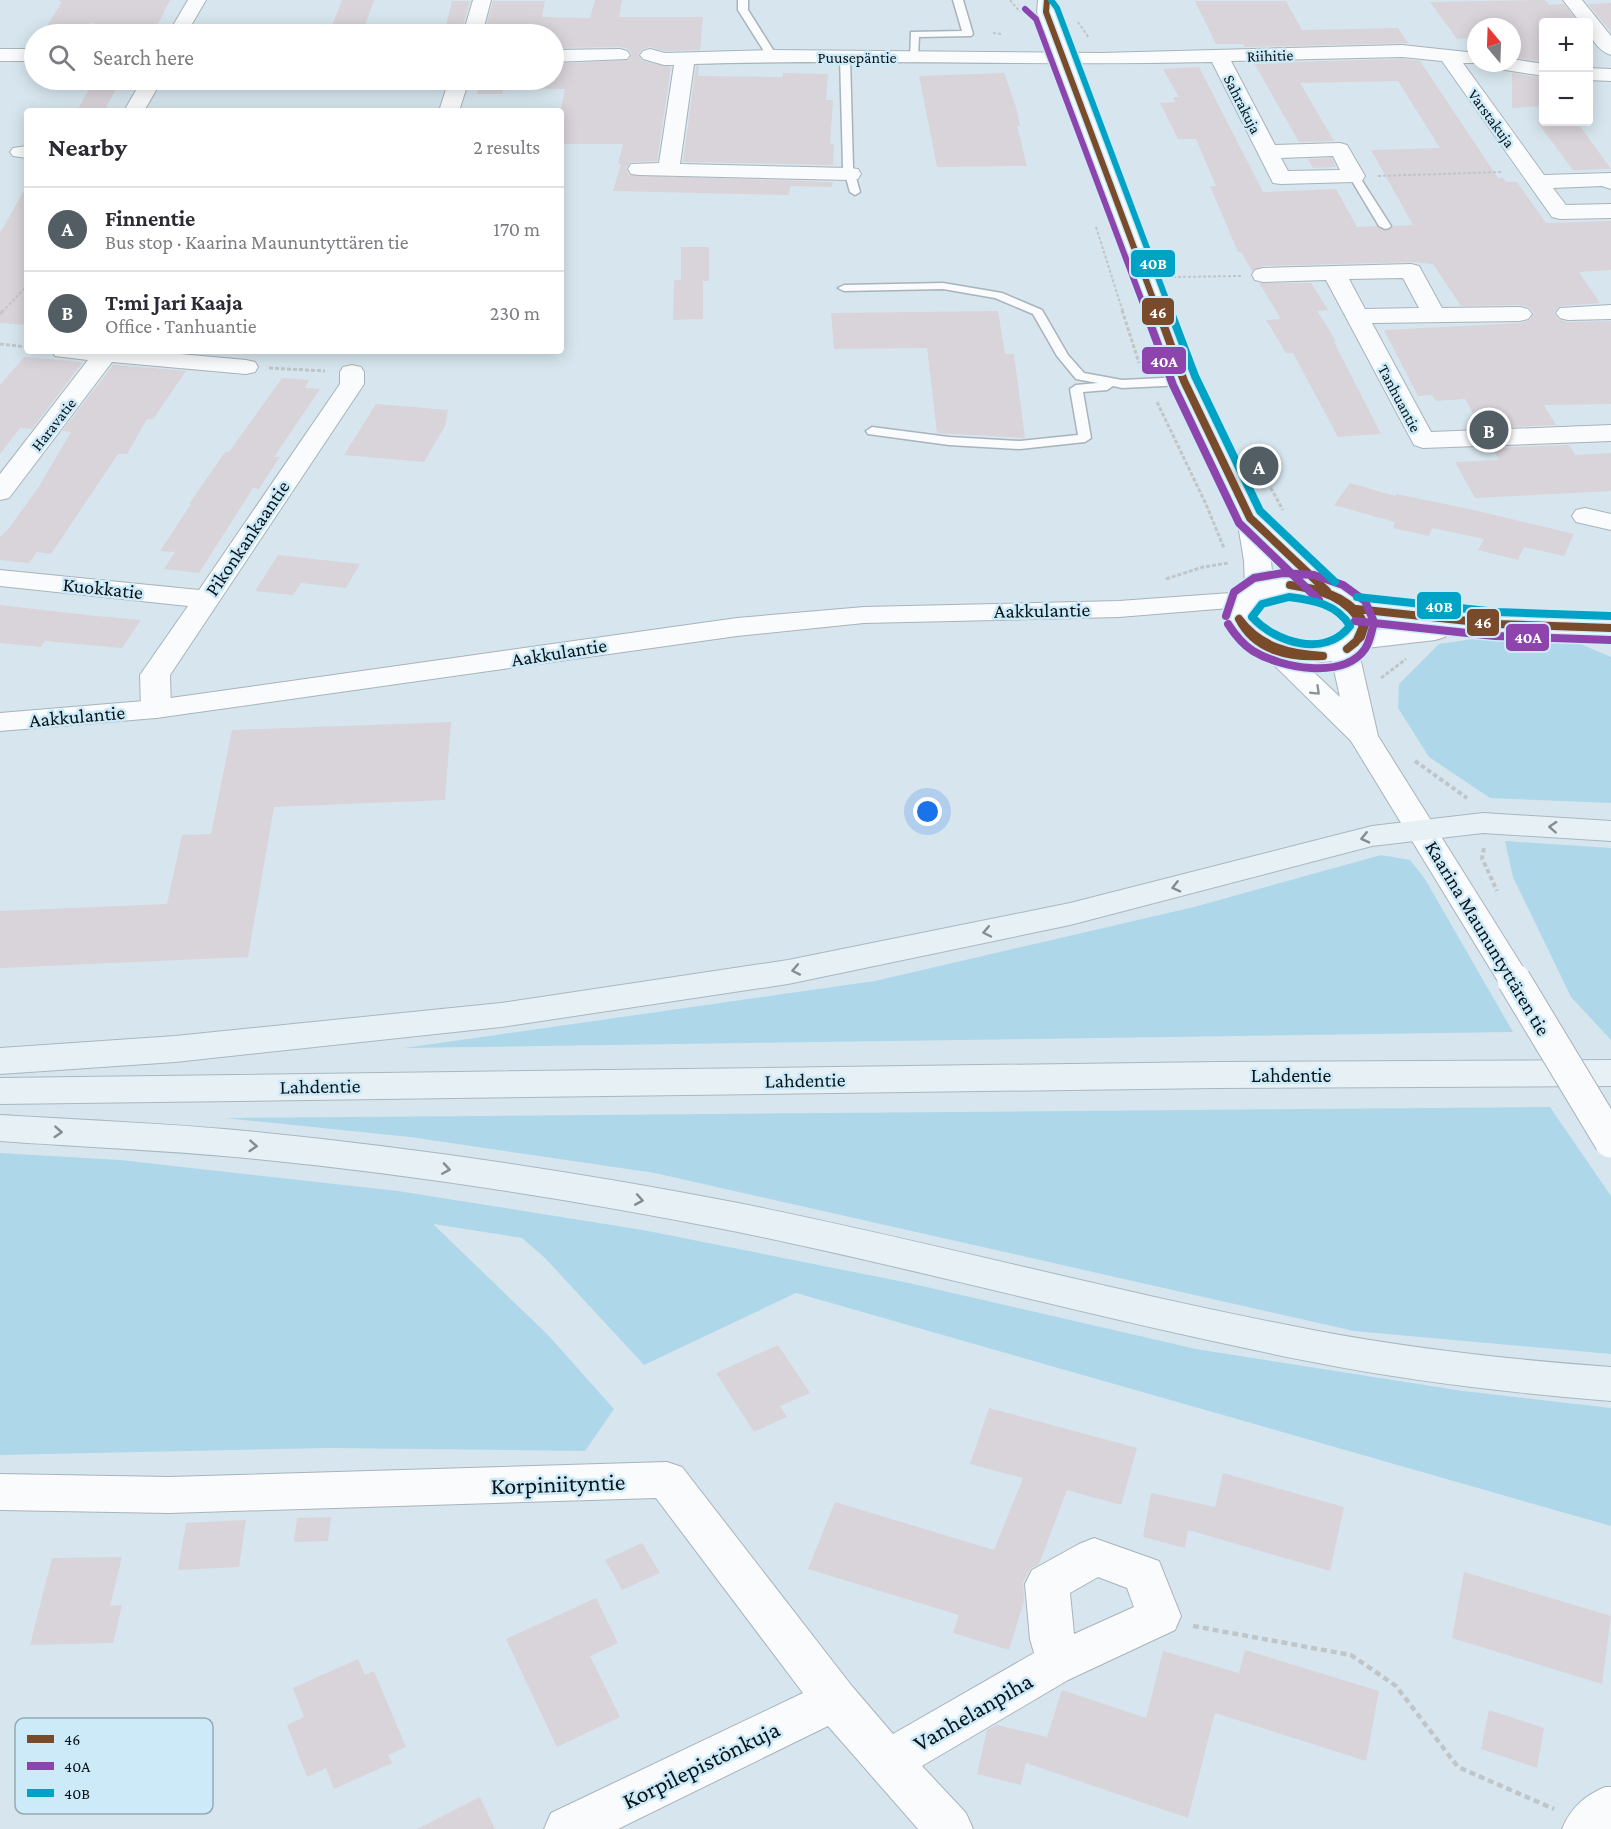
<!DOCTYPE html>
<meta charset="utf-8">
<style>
:root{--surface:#fff;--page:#f2f2f3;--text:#2b2b33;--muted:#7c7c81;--line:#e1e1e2;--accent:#525e64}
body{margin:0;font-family:"Crimson Pro",serif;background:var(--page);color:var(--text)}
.controls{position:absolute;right:18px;top:18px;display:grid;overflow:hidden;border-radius:6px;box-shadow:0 3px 15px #0003}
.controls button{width:54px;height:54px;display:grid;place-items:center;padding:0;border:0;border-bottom:2px solid var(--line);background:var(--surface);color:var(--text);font:30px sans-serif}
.compass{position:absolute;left:1467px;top:18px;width:54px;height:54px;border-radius:50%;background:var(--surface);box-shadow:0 3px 15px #0003;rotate:341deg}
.you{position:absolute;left:928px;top:812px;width:21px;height:21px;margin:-15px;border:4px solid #fff;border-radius:50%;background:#1a73e8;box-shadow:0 0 0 9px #1a73e833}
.badge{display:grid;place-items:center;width:39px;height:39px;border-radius:50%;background:var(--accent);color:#fff;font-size:20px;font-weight:700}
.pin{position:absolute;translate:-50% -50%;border:3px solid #fff;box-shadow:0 2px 6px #0006}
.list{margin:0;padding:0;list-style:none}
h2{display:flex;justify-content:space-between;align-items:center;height:78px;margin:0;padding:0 24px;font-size:26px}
h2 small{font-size:20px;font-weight:400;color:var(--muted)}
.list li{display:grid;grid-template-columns:39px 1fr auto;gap:18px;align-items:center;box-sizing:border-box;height:84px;padding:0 24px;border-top:2px solid var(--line)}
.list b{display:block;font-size:22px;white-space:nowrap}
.list p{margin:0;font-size:20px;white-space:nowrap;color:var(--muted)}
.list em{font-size:20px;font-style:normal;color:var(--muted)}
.icon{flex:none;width:33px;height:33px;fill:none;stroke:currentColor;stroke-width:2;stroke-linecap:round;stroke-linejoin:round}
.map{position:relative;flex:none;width:1611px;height:1829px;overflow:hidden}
.search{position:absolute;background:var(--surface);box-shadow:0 3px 15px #0003;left:24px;top:24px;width:540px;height:66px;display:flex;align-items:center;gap:15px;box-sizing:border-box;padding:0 21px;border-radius:33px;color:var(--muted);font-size:22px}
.panel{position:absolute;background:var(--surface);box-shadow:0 3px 15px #0003;left:24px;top:108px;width:540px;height:246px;border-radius:6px}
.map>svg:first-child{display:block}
.green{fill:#afd7ea}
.building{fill:#d9d3da}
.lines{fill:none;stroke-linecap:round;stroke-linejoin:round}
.service-casing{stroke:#a8b3ba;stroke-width:3}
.minor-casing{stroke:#a8b3ba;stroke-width:2}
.tertiary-casing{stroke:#a8b3ba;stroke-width:2}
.secondary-casing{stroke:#a8b3ba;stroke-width:2}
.trunk-casing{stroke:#a8b7bf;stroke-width:2}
.path-far3{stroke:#c0c6c8;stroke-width:2;stroke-dasharray:3 2;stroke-linecap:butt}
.path-far2{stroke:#c0c6c8;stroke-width:3;stroke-dasharray:4 2;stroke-linecap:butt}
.path-far1{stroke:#c0c6c8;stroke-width:4;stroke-dasharray:4.5 3;stroke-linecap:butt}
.path{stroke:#c0c6c8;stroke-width:4.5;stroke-dasharray:6 4;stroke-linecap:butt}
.service{fill:#f9fbfc;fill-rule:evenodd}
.minor{fill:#f9fbfc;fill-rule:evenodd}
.tertiary{fill:#f9fbfc;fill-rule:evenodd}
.secondary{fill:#f9fbfc;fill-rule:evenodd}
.trunk{fill:#e7f0f4;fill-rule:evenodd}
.secondary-bridge-casing{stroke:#a8b3ba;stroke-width:35;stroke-linecap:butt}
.secondary-bridge{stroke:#f9fbfc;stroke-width:33}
.bus-1-far1-casing{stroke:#cdeaf8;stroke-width:9}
.bus-1-casing{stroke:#cdeaf8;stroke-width:11}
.bus-2-far1-casing{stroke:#cdeaf8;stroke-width:9}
.bus-2-casing{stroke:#cdeaf8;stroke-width:11}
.bus-3-far1-casing{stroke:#cdeaf8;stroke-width:9}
.bus-3-casing{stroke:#cdeaf8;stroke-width:11}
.bus-1-far1{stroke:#7a4b2a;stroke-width:6}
.bus-1{stroke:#7a4b2a;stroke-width:8}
.bus-2-far1{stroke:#8e44ad;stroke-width:6}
.bus-2{stroke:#8e44ad;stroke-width:8}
.bus-3-far1{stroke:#00a2c5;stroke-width:6}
.bus-3{stroke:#00a2c5;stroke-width:8}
.oneway{stroke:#8d9396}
.oneway2{stroke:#848d91}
.labels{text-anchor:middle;stroke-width:5;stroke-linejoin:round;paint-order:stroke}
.far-street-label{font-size:16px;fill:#0a1419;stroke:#cdeaf8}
.street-label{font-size:20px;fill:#0a1419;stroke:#cdeaf8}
.near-street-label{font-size:24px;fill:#0a1419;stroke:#cdeaf8}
.key{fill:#cdeaf8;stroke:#92aab5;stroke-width:1.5}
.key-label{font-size:16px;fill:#0a1419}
.line-badge{stroke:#cdeaf8;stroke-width:2}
.badge-label{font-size:16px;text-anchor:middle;font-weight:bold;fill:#fff}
</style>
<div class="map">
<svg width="1611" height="1829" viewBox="0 0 1611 1829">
<rect width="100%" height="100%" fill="#d7e6ee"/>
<!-- green -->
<path class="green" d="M1473,639L1576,642L1611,657V803L1490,798L1429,757L1398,708L1399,684L1439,644Z
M1505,841L1611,848V1040L1571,997L1513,877Z
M1381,855L1410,860L1425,879L1513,1032L404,1048L875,981L1194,907Z
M1550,1107L1611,1196V1354L1354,1331L655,1173L410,1137L224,1118Z
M0,1153L120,1160L398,1191L643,1230L909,1283L1196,1349L1463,1391L1611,1408V1526L796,1293L644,1365L545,1258L522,1238L433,1224L548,1335L614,1409L585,1451L330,1448L0,1455Z"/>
<!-- building -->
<path class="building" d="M58,0H170L153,34H118L122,27H100L92,22L89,27L47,26L62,2Z
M342,0H374L363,31H330Z
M595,0H622L619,17H703L700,50L665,51L649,47L642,49L638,54L642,61L671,67L657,161L631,162L626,168L629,175L833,182L832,187L790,186L789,195L613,191L621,164H618L623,144H561V108L565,89L504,88L502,94H477L481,80H554V64L629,60L632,54L628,49L621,47L554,48V34H492L494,26H486L493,1H545L542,17L590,18Z
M1545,0L1549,5L1564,4L1578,22H1544V62L1512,57V27H1476V38L1457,39L1430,2Z
M452,1H470L463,26H446Z
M1195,1H1286L1302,30L1398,28L1408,43L1245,47L1243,44H1216Z
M1611,3V32L1588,4Z
M260,29L314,30L313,34H258Z
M1402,59L1420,61L1498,178H1503L1506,182H1517L1546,223L1611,221V270L1579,272L1600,303L1560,306L1554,313L1558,319L1567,322L1611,321V404L1544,405L1556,425L1481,428L1465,399L1436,401L1432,395L1418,396L1384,330L1521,323L1530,320L1534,313L1529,307L1520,305L1461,306L1433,264L1411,262L1263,266L1252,271L1241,252H1238L1210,186H1216L1196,139H1178L1160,103L1175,102L1173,97H1179L1163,69L1199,67L1263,192L1336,189L1357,227L1377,226L1386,231L1393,226L1413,225L1371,150L1440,148L1398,81L1300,83L1334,141L1299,142L1254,63Z
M696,66H699L698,76L783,77V73L828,74L826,100H833L830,144H834L833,165L683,162Z
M1004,73L1016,107L1020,126H1017L1027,166L937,167L919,76Z
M1512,73L1544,78V106L1512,108Z
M94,80H121L104,111H77Z
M1537,122H1577L1611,169L1573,170Z
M1332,158L1336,167L1313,168L1308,159Z
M27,185V325L0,323V233Z
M681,247H709V281H703V319L673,320L674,280H681Z
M1259,283H1311L1328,310L1317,311L1336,341L1334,342L1381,434L1338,437L1293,353H1286L1266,320L1281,319Z
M998,311L1005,354H1014L1025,438L937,433L927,348L834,349L831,313Z
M24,357L83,362L32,429L20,428L0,454V385Z
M113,365L186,371L153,419H147L127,454H118L51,554L37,552L29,563L0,560V537L9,528L38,488L71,432L62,431Z
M282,378L309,380L305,388L320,389L274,457H280L259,489L253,488L199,573L164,569L175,552L160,551L191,504H189L225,452H229Z
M376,404L448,410L445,426L424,462L344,455Z
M1569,445L1575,455L1611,453V491L1475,498L1455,462L1499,460L1492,448Z
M1350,483L1395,496L1396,494L1469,509L1574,534L1564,556L1524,547L1518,560L1478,550L1484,539L1432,528L1429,536L1393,528L1395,522L1334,505Z
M278,555L360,564L346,588L301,583L293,595L255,591Z
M0,605L87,615L141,620L122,648L45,641L41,647L0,643Z
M451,722L445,800L274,807L248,957L0,968V911L167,904L182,835L211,834L232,730Z
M778,1345L810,1393L780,1406L787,1417L754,1432L716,1373Z
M989,1408L1137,1448L1121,1505L1067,1490L1039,1564L1030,1569L1023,1583L1024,1601L1009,1650L953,1633L959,1615L808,1569L835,1502L994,1550L1023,1478L970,1464Z
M1223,1473L1344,1507L1330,1571L1188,1530L1185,1548L1143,1537L1151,1493L1215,1507Z
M331,1517L328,1541L294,1542L297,1518Z
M246,1520L239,1567L178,1570L186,1523Z
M642,1543L660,1573L622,1590L605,1560Z
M122,1557L110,1606L122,1605L113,1643L30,1645L52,1558Z
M1464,1572L1611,1616L1602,1684L1452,1638Z
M596,1598L618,1643L590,1656L620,1717L557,1747L506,1639Z
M1245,1650L1379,1691L1366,1761L1215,1713L1188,1818L1026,1763L1021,1785L977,1774L987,1730L997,1725L1047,1737L1062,1690L1146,1718L1163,1651L1239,1673Z
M358,1659L365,1675L374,1671L406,1747L388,1755L392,1763L334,1789L326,1768L307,1777L287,1725L304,1717L293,1688Z
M1489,1710L1544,1728L1537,1768L1481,1749Z
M480,1797L495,1829H417Z"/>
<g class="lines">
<defs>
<path id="service" d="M738,0H748V10L777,56L775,58L767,56L738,10Z
M953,0H963L973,34L971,36L919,37L918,57L910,59L911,32L962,31Z
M845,54L850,57L853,167L860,192L855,195L850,192L843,167L840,57Z
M1354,173L1359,176L1391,226L1389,228L1385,229L1379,226L1349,176Z
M943,283L1002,293L1042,310L1068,355L1084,373L1122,380L1184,377L1190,381L1184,385L1122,388L1113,386L1107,390L1083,392L1091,438L1085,442L1020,449L949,445L868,434L866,431L872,427L949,437L1020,441L1078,435L1070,389L1076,385L1098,383L1076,379L1057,356L1033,314L995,298L943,289L844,291L838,288L844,285Z"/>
<path id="minor" d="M188,0H206L186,34H168Z
M473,0H491L482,34H463Z
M1563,0H1582L1611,36V55C1598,51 1588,36 1588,22H1580Z
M1402,45L1476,53V63H1483H1463L1544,175L1611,173V189L1602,186L1553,188L1566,205L1611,204V218L1560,219L1552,217L1442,61L1402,57L1231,61L1275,145L1340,143L1347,145L1365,176L1362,181L1354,182L1281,184L1273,183L1212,62C1039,66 867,59 694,64L680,164L850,168L858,169L861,174L858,179L850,180L639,175L631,174L628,169L631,164L659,163L674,65H664L643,59L640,55L643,51L650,49L665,53L772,50L1100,53ZM1333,156L1340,170L1288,171L1281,158Z
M0,49H34V61H0Z
M620,49L627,51L630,55L627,59L554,62V50Z
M1512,59L1544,64V76L1499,69L1492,67L1489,63H1512Z
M1588,68L1611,69V81L1588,80Z
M142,80H162L144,111H124Z
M449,80H469L459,111H439Z
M27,146V158L13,156L10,152L13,148Z
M1411,264L1419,266L1442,308L1520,307L1528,309L1532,314L1528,319L1520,321L1372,323L1431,432L1611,425V441L1423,448L1414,445L1326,280L1263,282L1255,280L1252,275L1255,270L1263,268ZM1403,278L1419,308L1365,309L1349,279Z
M1611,305V319L1568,320L1560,318L1556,313L1560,308Z
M52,351H147L246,360L255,362L258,367L255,372L246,374L112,362L9,498L0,500V474L88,360L55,356Z
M352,365L361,367L364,372V384L170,675L171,709L167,715L156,718L145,715L141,709L140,675L188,606L0,586V570L199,590L340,384V372L343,367Z
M1585,508L1611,514V530L1576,522L1572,516L1576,510Z
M667,1462L682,1467L851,1685L893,1734L1034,1653L1030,1639L1025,1584L1032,1570L1079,1544L1094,1538L1159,1561L1181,1616L1175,1630L1068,1680L922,1766L966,1813L973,1829H918L828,1726L618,1829H544L551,1813L803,1693L656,1498L169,1513L0,1510V1474L169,1477ZM1098,1577L1127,1588L1134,1607L1074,1634L1070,1593Z
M1605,1787H1611V1829H1562C1571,1808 1584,1796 1605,1787Z"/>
<path id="tertiary" d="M1244,592L1254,594L1258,600L1254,606L1119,617L864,623L737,636L156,718L0,731V713L156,700L737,618L864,607L1119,601Z
M1356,601L1496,615L1611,619V637L1496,633L1447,627L1449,631L1445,637L1435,640L1358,649L1348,646L1344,640L1348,634L1419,624L1346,615L1342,609L1346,603Z"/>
<path id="secondary" d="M1038,0H1056L1055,12L1196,381L1262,514L1337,585L1363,600L1373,613L1376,621L1374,636L1359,653L1378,736L1531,980L1526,988L1514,992L1502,988L1351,741L1262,653C1243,646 1234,634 1225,616L1232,597L1245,588L1244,561L1237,518L1172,381L1037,12ZM1270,552L1296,577L1273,580ZM1291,593C1313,595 1356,603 1346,634C1320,658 1269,647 1253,616L1255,607L1268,598ZM1332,661L1340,697L1305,664Z"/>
<path id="trunk" d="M1483,813L1611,821V841L1483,833L1372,846L1070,925L788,984L501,1027L175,1062L0,1074V1048L175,1036L501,1003L788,960L1070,903L1372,826Z
M1611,1060V1086L1217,1088L0,1104V1078L1217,1062Z
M0,1115C82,1120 164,1123 246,1131C409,1147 572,1171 733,1202C929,1241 1122,1294 1318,1331C1415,1349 1513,1360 1611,1367V1401C1513,1393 1415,1382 1318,1363C1122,1325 929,1271 733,1231C572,1199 409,1174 246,1158C164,1150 82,1147 0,1141Z"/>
</defs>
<!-- service casing -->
<use href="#service" class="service-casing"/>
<!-- minor casing -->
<use href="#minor" class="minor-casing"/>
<!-- tertiary casing -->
<use href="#tertiary" class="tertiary-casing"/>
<!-- secondary casing -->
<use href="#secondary" class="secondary-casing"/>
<!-- trunk casing -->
<use href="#trunk" class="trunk-casing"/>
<!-- path-far3 -->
<path class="path-far3" d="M1010,0L1020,12
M1078,22L1089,38
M993,33L1002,34
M1378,176L1502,172
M1096,227L1123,312
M1173,277L1241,276
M2,312L27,286"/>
<!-- path-far2 -->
<path class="path-far2" d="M1122,310L1139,363
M0,314L4,310
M0,344L27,347
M269,368L325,371
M1157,402L1205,502L1224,548
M1262,472L1283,510
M1166,579L1203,567L1229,563
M1381,678L1406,659"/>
<!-- path-far1 -->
<path class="path-far1" d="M1415,761L1467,798
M1484,848L1482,858L1497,891"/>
<!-- path -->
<path class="path" d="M1193,1626L1351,1655L1396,1686L1458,1767L1554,1809"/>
<!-- service -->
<use href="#service" class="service"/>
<!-- minor -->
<use href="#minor" class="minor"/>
<!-- tertiary -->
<use href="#tertiary" class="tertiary"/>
<!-- secondary -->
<use href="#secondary" class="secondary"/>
<!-- trunk -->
<use href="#trunk" class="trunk"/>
<defs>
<path id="secondary-bridge" d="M1514,980L1611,1141"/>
</defs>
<!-- secondary-bridge casing -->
<use href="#secondary-bridge" class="secondary-bridge-casing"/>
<!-- secondary-bridge -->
<use href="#secondary-bridge" class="secondary-bridge"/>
<defs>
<path id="bus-1-far1" d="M1047,0L1046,12L1158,312"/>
<path id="bus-1" d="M1158,310L1184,381L1250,518L1327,591
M1290,585C1318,588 1353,597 1365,625L1361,637L1347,649
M1290,585C1321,590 1347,597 1363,626L1356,642L1347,649
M1356,609L1496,624L1611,628
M1239,619C1260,647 1289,654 1323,656
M1239,619C1255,651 1290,658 1323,656"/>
<path id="bus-2-far1" d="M1025,9L1036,19L1146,312"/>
<path id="bus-2" d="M1145,310L1173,385L1239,523L1319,600
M1226,616L1234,592L1254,578L1283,573L1314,575L1343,585L1365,601L1374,622C1372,630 1370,642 1365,649C1343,680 1281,668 1253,651C1242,644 1235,635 1228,624
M1355,621L1495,636L1611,640"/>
<path id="bus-3-far1" d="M1051,0L1057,8L1171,312"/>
<path id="bus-3" d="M1170,310L1195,376L1260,511L1335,582
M1289,597C1313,600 1337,604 1350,626C1325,658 1276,643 1252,617L1262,604Z
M1357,597L1497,612L1611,616"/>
</defs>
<!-- bus-1-far1 casing -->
<use href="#bus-1-far1" class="bus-1-far1-casing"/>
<!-- bus-1 casing -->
<use href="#bus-1" class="bus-1-casing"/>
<!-- bus-2-far1 casing -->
<use href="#bus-2-far1" class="bus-2-far1-casing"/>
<!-- bus-2 casing -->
<use href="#bus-2" class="bus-2-casing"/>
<!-- bus-3-far1 casing -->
<use href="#bus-3-far1" class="bus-3-far1-casing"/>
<!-- bus-3 casing -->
<use href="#bus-3" class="bus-3-casing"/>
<!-- bus-1-far1 -->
<use href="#bus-1-far1" class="bus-1-far1"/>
<!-- bus-1 -->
<use href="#bus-1" class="bus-1"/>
<!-- bus-2-far1 -->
<use href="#bus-2-far1" class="bus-2-far1"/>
<!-- bus-2 -->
<use href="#bus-2" class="bus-2"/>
<!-- bus-3-far1 -->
<use href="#bus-3-far1" class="bus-3-far1"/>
<!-- bus-3 -->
<use href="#bus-3" class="bus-3"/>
</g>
<!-- one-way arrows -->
<defs><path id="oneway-chevron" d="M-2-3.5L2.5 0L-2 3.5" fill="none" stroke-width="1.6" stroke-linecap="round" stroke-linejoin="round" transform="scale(1.5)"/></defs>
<use class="oneway" href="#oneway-chevron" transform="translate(1316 691) rotate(44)"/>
<g class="oneway2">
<use href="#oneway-chevron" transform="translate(1553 827) rotate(-177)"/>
<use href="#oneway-chevron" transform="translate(1365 838) rotate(167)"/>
<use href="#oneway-chevron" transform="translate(1176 887) rotate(166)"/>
<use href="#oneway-chevron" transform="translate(987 932) rotate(168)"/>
<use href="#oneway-chevron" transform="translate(796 970) rotate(169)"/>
<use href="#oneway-chevron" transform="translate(58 1132) rotate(4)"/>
<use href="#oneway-chevron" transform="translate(253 1146) rotate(4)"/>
<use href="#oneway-chevron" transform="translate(446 1169) rotate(9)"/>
<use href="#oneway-chevron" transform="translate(639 1200) rotate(10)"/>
</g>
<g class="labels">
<!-- far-street labels -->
<g class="far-street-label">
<text transform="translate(1270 55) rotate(-2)" y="6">Riihitie</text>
<text x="857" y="63">Puusepäntie</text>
<text transform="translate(1243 104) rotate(63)" y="6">Sahrakuja</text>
<text transform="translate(1492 118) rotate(54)" y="6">Varstakuja</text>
<text transform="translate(1400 398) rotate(62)" y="6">Tanhuantie</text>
<text transform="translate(53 424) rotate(-52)" y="6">Haravatie</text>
</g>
<!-- street labels -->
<g class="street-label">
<text transform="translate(247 538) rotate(-56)" y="7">Pikonkankaantie</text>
<text transform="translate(103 588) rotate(6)" y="7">Kuokkatie</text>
<text transform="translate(1042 610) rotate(-1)" y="7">Aakkulantie</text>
<text transform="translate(559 652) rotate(-9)" y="7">Aakkulantie</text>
<text transform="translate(77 716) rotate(-5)" y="7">Aakkulantie</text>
<text transform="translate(1488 938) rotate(59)" y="7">Kaarina Maununtyttären tie</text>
<text x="1291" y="1082">Lahdentie</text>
<text transform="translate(805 1080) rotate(-1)" y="7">Lahdentie</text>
<text transform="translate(320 1086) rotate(-1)" y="7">Lahdentie</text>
</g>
<!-- near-street labels -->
<g class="near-street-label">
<text transform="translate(558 1484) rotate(-2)" y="8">Korpiniityntie</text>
<text transform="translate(973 1712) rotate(-30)" y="8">Vanhelanpiha</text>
<text transform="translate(701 1765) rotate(-26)" y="8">Korpilepistönkuja</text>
</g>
</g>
<!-- legend -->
<rect x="15" y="1718" width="198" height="96" rx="9" class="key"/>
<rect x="27" y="1735" width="27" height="8" fill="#7a4b2a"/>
<rect x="27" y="1762" width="27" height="8" fill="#8e44ad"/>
<rect x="27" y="1789" width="27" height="8" fill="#00a2c5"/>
<g class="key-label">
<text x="64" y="1745">46</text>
<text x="64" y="1772">40A</text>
<text x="64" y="1799">40B</text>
</g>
<g class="line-badge">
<rect x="1130" y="249" width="46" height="29" rx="6" fill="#00a2c5"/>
<rect x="1141" y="297" width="34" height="29" rx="6" fill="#7a4b2a"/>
<rect x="1141" y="346" width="46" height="29" rx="6" fill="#8e44ad"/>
<rect x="1416" y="591" width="46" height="29" rx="6" fill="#00a2c5"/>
<rect x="1466" y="608" width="34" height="29" rx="6" fill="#7a4b2a"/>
<rect x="1505" y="623" width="45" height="29" rx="6" fill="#8e44ad"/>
</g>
<g class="badge-label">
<text x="1153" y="269">40B</text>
<text x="1158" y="318">46</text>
<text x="1164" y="367">40A</text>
<text x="1439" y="612">40B</text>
<text x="1483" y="628">46</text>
<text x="1528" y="643">40A</text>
</g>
</svg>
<div class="controls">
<button>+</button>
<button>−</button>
</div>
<svg class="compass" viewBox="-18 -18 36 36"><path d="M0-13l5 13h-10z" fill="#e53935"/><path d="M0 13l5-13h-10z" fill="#7c7c81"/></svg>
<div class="you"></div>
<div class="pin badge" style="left:1259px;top:466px">A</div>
<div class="pin badge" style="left:1489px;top:430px">B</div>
<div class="search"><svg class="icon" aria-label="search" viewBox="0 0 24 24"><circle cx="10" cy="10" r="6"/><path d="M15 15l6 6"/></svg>Search here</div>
<section class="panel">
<h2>Nearby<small>2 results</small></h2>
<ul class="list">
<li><span class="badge">A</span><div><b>Finnentie</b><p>Bus stop · Kaarina Maununtyttären tie</p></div><em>170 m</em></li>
<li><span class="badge">B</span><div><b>T:mi Jari Kaaja</b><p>Office · Tanhuantie</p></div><em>230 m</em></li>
</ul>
</section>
</div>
